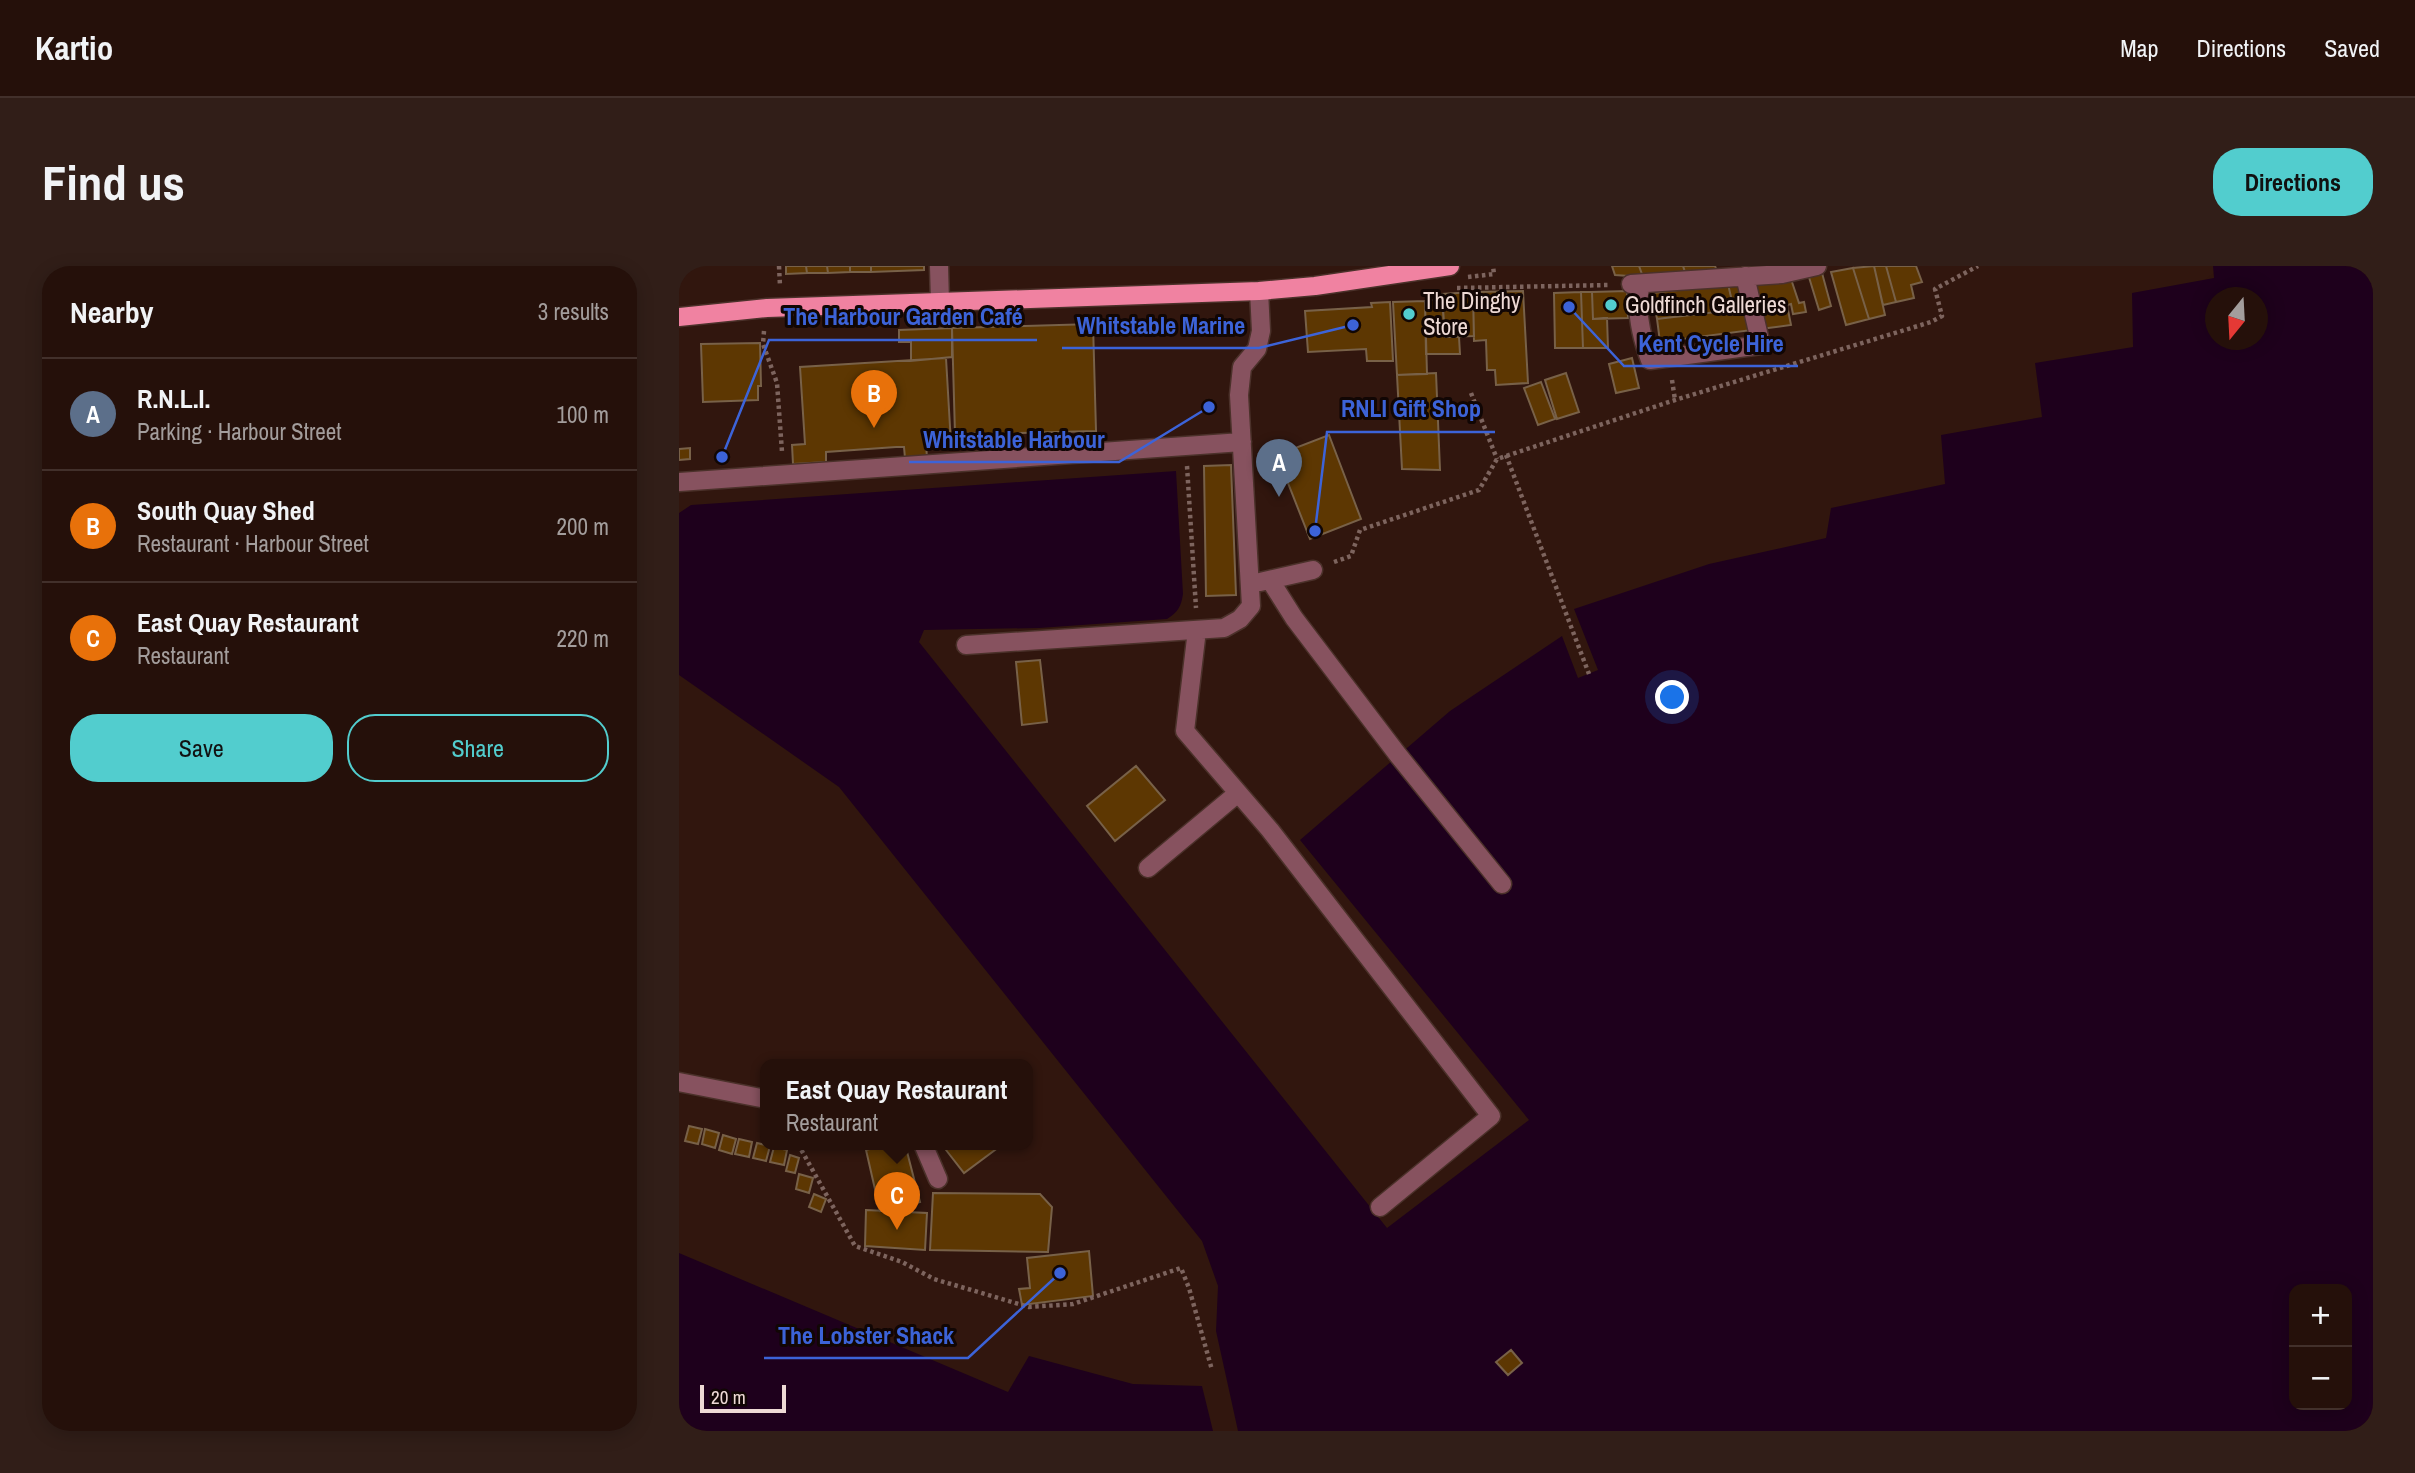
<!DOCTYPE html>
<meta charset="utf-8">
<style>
:root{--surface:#25100a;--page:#311e18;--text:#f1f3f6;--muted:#a39d9c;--line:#42302b;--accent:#52cdce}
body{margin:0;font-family:"Archivo Narrow",sans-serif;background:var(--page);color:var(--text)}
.controls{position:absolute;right:21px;bottom:21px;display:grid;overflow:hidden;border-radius:14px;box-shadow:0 4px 18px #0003}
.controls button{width:63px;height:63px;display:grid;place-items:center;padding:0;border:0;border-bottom:2px solid var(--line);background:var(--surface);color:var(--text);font:35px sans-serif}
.compass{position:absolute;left:1526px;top:21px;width:63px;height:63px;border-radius:50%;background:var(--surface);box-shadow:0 4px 18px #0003;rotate:198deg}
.scale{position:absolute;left:21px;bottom:18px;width:86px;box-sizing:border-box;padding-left:7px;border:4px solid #eedad5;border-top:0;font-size:19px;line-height:24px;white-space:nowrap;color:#eedad5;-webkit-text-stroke:5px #110604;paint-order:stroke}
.you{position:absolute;left:994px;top:432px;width:24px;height:24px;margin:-18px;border:5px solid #fff;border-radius:50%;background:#1a73e8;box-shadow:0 0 0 10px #1a73e833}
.badge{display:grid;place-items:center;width:46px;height:46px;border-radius:50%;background:var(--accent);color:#fff;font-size:23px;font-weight:700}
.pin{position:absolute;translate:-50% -58px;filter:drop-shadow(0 2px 4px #0008)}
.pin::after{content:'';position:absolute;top:37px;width:24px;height:21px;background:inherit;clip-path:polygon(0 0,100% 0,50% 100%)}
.popup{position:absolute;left:81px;top:793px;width:273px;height:91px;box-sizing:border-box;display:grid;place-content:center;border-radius:14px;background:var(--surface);filter:drop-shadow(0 2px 5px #0005);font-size:23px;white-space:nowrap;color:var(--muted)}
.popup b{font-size:26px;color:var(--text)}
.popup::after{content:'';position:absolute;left:50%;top:100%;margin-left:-14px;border:14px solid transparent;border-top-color:var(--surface)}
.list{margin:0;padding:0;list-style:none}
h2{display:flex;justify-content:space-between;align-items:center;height:91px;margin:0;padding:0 28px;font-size:30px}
h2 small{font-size:23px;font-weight:400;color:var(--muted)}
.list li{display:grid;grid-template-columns:46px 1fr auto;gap:21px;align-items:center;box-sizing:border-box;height:112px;padding:0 28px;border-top:2px solid var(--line)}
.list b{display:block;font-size:26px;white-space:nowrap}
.list p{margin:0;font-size:23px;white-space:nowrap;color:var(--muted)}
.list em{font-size:23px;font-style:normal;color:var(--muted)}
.actions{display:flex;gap:14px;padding:21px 28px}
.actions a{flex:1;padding:16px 0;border:2px solid var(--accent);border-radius:28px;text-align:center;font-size:24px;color:var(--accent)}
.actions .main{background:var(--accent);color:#111}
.map{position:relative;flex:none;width:1694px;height:1165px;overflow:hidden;border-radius:28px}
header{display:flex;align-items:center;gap:42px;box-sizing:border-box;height:98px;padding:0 35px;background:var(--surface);border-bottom:2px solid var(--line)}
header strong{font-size:33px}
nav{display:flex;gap:38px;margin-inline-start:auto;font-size:24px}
.intro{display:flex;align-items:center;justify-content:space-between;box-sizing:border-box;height:168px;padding:0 42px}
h1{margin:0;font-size:49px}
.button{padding:18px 32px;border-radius:28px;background:var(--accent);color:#111;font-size:24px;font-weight:700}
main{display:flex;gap:42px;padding:0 42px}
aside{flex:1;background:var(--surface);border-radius:28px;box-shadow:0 4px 18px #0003}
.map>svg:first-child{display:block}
.water{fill:#1e001c;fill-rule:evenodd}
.building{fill:#5d3702;stroke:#786148;stroke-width:2}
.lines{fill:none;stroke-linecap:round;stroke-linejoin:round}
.minor-casing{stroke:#4b312a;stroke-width:21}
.major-casing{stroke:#4b312a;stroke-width:21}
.path{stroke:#7d645e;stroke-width:4.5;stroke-dasharray:3.5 3.5;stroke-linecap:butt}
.minor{stroke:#87525f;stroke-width:18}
.major{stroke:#f082a1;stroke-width:18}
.poi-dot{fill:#52cdce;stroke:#110604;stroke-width:2.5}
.labels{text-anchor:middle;stroke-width:6;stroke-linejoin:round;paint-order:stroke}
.poi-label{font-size:23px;fill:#eedad5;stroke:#110604;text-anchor:start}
.leader{fill:none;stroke:#3c63d8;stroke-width:2.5}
.callout-dot{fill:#3c63d8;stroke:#110604;stroke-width:2.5}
.callout-label{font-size:24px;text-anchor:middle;font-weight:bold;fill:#3c63d8;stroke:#110604;stroke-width:6;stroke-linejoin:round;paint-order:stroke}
</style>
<header>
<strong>Kartio</strong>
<nav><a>Map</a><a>Directions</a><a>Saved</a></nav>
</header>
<div class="intro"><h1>Find us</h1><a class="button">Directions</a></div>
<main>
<aside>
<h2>Nearby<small>3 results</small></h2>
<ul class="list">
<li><span class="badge" style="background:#5c6f8a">A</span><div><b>R.N.L.I.</b><p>Parking · Harbour Street</p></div><em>100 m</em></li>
<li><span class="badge" style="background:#e8710a">B</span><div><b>South Quay Shed</b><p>Restaurant · Harbour Street</p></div><em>200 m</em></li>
<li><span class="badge" style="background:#e8710a">C</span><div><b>East Quay Restaurant</b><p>Restaurant</p></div><em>220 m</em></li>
</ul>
<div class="actions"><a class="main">Save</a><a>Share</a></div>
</aside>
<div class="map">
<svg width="1694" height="1165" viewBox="0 0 1694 1165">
<rect width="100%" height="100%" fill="#31160e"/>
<!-- water -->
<path class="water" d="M1534,0H1694V1165H559L537,1065L539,1020L523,975L160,521L0,409V247L12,239L497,205L504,328C502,341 499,346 488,353L360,362L245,364L240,376L708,962L850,854L621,574L771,445L883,370L899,412L919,404L895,343L1030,298L1147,272L1152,242L1266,218L1262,169L1363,151L1356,97L1454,81L1453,27L1535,12ZM1536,32H1578V74H1536ZM1615,1023H1668V1139H1615Z
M0,987L329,1126L350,1090L454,1118L523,1120L534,1165H0Z"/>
<!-- building -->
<path class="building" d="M107,0H127L128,7L107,8Z
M127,0H148L149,7H128Z
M148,0H171V6L149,7Z
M171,0H192V6H171Z
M192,0H245V4L192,6Z
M933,0H960L964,11L936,9Z
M960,0H1004L1008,12L964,11Z
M1004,0H1036L1040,10L1008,12Z
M1195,0L1206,49L1190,53L1174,2Z
M1195,0H1207L1217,36L1204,39Z
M1207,0H1237L1243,16L1232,19L1235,32L1217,36Z
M1174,2L1190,53L1167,59L1152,6Z
M1143,7L1152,40L1140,44L1129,8Z
M1111,10L1120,37L1125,36L1127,46L1114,48L1112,38L1108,39L1107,34L1078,39L1073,15Z
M1062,16L1073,64L981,76L978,53L1055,44L1049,18Z
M1049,18L1055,44L978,53L973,27Z
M844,25L849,117L817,119L816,104H808L807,74L795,75L794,26Z
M948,25L949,52L914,53L913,26Z
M794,26L795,70L766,71L763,28Z
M902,26L904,82H876L875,27Z
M902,26H913L914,53L928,52L929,82H904Z
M763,33L766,71H780L781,88H747L746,35Z
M1107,34L1112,59L1073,64L1078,39Z
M746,35L748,108L718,109L714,36Z
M711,36L714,95H688L687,83L629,86L626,45L693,41L692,37Z
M414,58L417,165L341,167V180L300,182L299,167L276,168L273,62Z
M273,62V91L232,95V76H220V64Z
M81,77L82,120H79V134L24,136L22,78Z
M267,92L272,178L247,179L248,191L226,192L225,181H217L147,186V196L114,198L113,179L126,178L121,101Z
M953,92L960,122L937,127L930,98Z
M757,107L761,204L723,203L718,109Z
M887,107L900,146L878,153L866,114Z
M862,116L876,153L859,159L845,122Z
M650,169L682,253L631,273L598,189Z
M11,182V193L0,194V183Z
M552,199L557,329L527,330L525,200Z
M361,394L368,456L343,459L337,396Z
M457,500L486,534L436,575L408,540Z
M10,860L23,863L19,878L6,875Z
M26,863L40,867L36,882L23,878Z
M44,869L57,873L53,888L40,884Z
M60,873L73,876L70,891L56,888Z
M78,877L91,880L87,895L74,892Z
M209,878H226L241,936L201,945L187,884Z
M274,878H318L320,881L285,907L267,884Z
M95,881L108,884L105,899L91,896Z
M111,889L120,892L116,907L107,905Z
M120,908L134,912L130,927L117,923Z
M254,927L361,928L373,941L369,986L251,984Z
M135,928L147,933L142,946L130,941Z
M187,944L248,947L246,984L186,980Z
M410,985L414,1030L343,1039L340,1023L351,1022L348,992Z
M832,1084L843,1097L829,1109L817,1096Z"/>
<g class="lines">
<defs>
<path id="minor" d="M260,0L261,36
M952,18L1103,8L1138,0
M962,18C955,43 962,70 971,94L1082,79L1066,10
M0,216L563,176
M591,314L615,352L719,489L823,618
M581,316L634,304
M518,364L506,465L591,564L812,850L701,941
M287,379L545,362L561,353L572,340L560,129L563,101L578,83L582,65L580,25
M469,602L559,527
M0,816L87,833
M244,878L259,913"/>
<path id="major" d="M0,51L88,42L580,25L636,20L771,0"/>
</defs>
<!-- minor casing -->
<use href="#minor" class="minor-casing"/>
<!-- major casing -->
<use href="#major" class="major-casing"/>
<!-- path -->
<path class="path" d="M100,0L101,20
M789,11L815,8L814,0
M778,22L930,19
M85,65L84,78L98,117L103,186
M993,114L996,134
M792,127L818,193
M827,189L910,408
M508,200L517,342
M655,296L672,290L681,264L800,224L818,193L996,134L1252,56L1263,50L1256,23L1299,0
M119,878L176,980L223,996L255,1013L350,1041L394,1038L502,1002L510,1022L533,1104"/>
<!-- minor -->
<use href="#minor" class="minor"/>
<!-- major -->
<use href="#major" class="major"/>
</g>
<!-- markers -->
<g class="poi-dot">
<circle cx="932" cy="39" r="7"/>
<circle cx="730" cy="48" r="7"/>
</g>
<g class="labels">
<!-- poi labels -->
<g class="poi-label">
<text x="744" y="43">The Dinghy<tspan x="744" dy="26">Store</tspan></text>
<text x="946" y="47">Goldfinch Galleries</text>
</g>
</g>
<!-- callouts -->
<path class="leader" d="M43 191L90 74H358M674 59L580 82H383M890 41L945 100H1119M636 265L648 166H816M530 141L440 196H230M381 1007L289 1092H85"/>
<g class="callout-dot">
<circle cx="43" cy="191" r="7"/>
<circle cx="674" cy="59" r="7"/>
<circle cx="890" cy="41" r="7"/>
<circle cx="636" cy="265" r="7"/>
<circle cx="530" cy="141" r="7"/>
<circle cx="381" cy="1007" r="7"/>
</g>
<g class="callout-label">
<text x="224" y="59">The Harbour Garden Café</text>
<text x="482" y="68">Whitstable Marine</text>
<text x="1032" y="86">Kent Cycle Hire</text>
<text x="732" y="151">RNLI Gift Shop</text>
<text x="335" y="182">Whitstable Harbour</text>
<text x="187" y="1078">The Lobster Shack</text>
</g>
</svg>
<div class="controls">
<button>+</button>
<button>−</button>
</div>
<svg class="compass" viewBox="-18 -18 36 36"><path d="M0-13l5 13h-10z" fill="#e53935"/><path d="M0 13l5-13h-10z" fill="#a39d9c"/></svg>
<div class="scale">20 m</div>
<div class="you"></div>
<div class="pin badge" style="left:600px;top:231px;background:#5c6f8a">A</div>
<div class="pin badge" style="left:195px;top:162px;background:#e8710a">B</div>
<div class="pin badge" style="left:218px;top:964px;background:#e8710a">C</div>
<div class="popup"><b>East Quay Restaurant</b>Restaurant</div>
</div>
</main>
